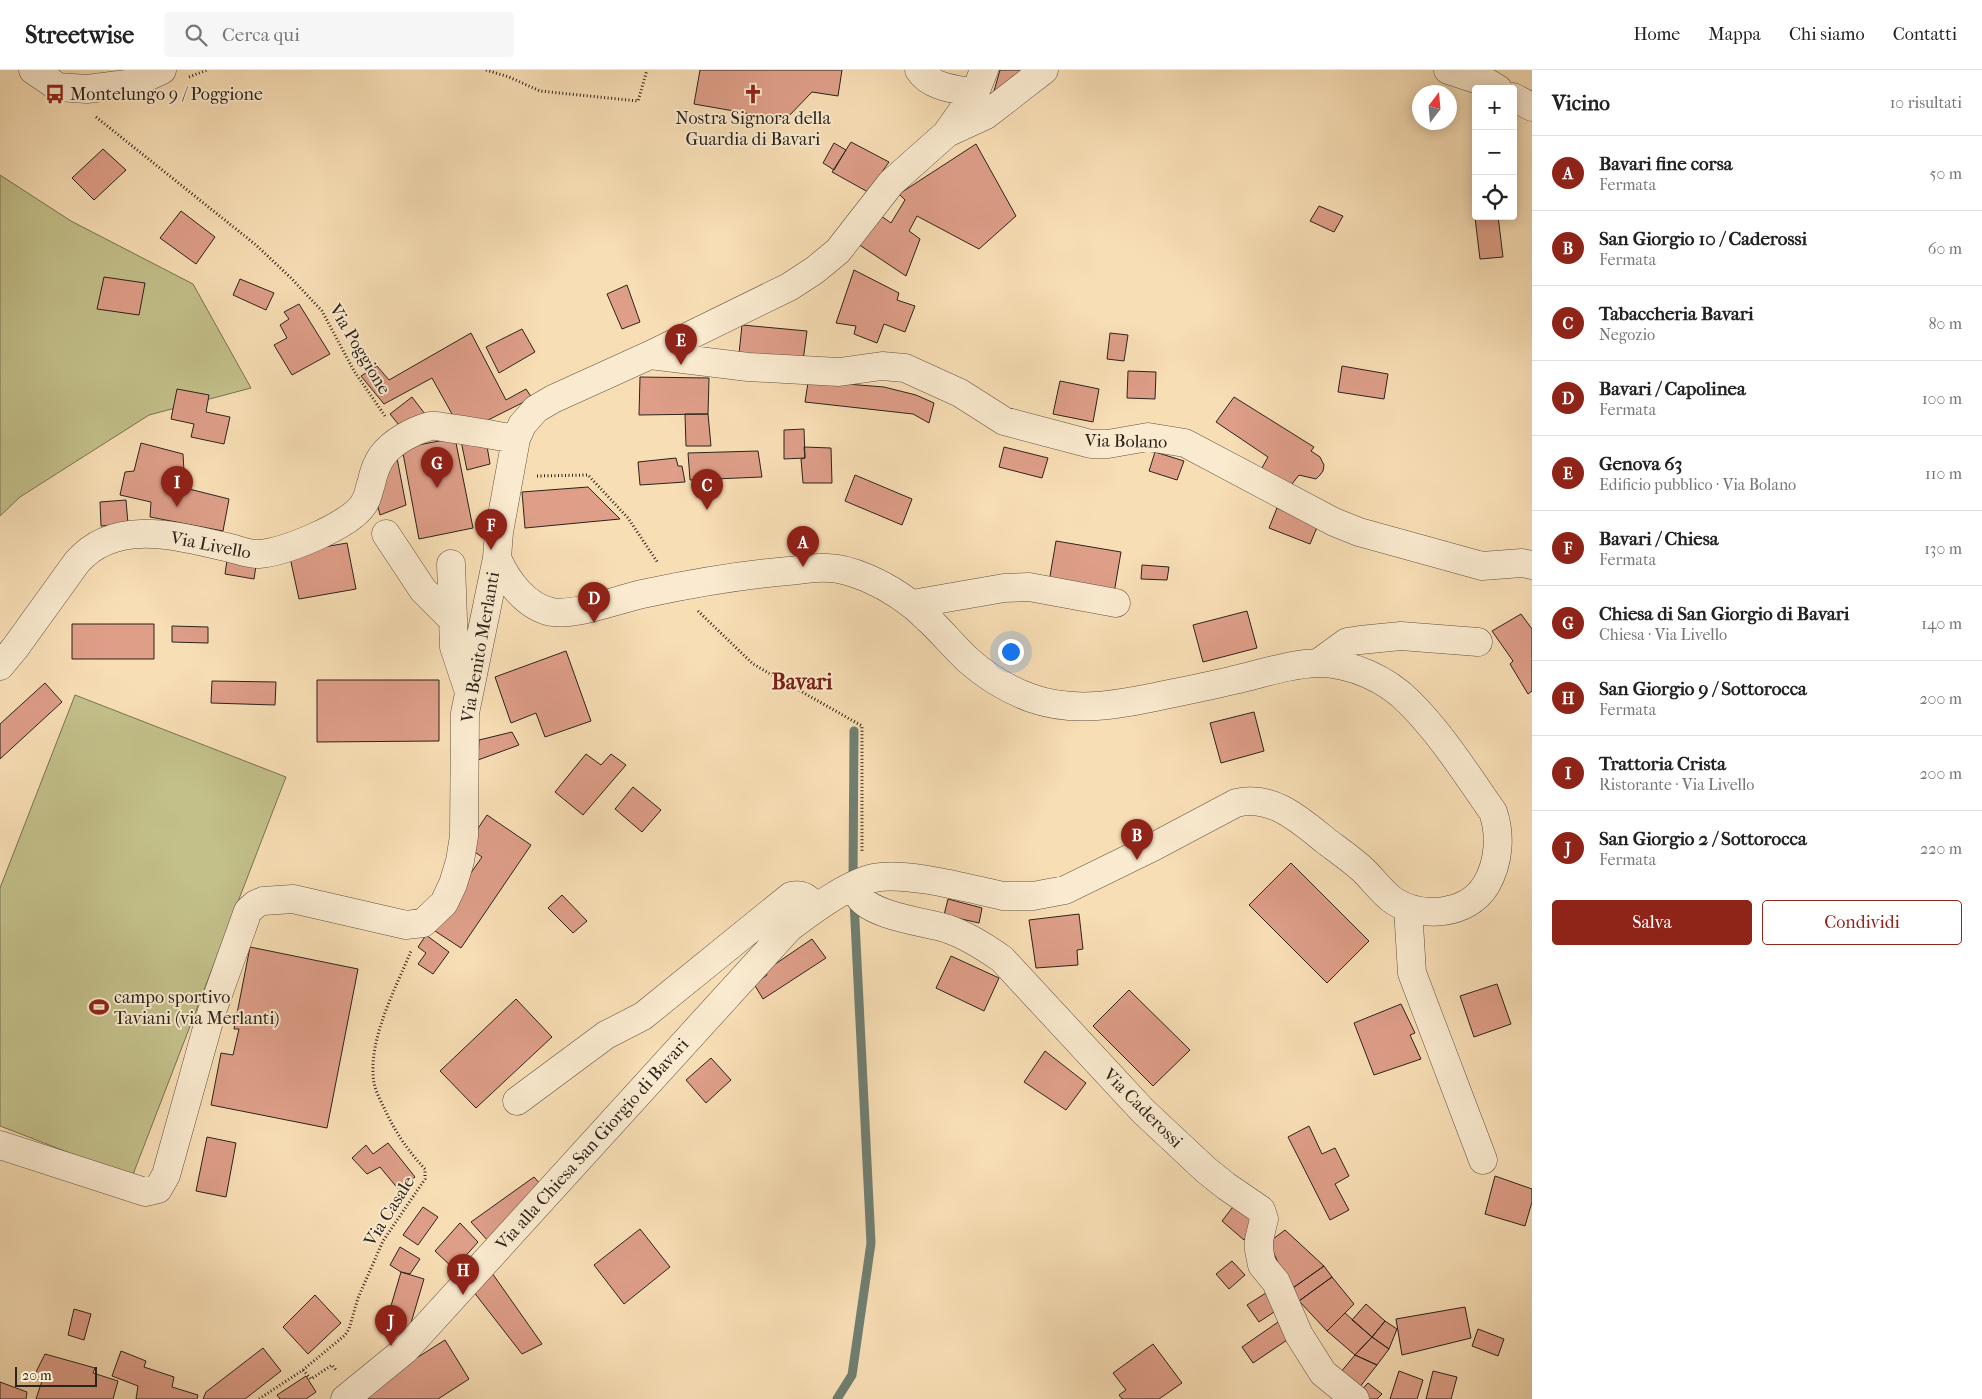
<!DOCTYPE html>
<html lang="it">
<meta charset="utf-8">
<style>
:root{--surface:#fff;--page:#f6f6f6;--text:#222;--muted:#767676;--line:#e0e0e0;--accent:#8f2418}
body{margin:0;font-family:"IM FELL French Canon",serif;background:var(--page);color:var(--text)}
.controls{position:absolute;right:15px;top:15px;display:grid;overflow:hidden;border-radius:5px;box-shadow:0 2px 12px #0003}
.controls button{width:45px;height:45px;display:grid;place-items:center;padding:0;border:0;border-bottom:1px solid var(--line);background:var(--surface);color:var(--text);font:25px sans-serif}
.compass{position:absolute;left:1412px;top:15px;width:45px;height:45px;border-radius:50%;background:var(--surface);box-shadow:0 2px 12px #0003;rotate:16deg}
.scale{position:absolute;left:15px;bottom:12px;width:82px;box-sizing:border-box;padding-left:5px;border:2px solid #2c231b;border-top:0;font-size:14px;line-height:18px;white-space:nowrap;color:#2c231b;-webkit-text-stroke:4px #faeacf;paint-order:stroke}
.you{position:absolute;left:1010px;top:581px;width:18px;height:18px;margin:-12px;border:4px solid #fff;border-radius:50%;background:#1a73e8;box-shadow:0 0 0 8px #1a73e833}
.badge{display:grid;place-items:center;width:32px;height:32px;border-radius:50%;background:var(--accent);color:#fff;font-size:16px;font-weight:700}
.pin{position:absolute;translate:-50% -41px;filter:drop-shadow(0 1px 2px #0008)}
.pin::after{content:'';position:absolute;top:26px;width:18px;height:15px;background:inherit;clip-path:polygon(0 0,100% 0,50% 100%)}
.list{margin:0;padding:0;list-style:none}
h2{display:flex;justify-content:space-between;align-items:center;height:65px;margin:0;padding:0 20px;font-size:21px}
h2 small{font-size:16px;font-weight:400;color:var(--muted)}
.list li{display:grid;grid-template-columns:32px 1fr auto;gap:15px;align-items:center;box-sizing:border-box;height:75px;padding:0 20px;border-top:1px solid var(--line)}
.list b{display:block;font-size:19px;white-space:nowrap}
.list p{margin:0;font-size:16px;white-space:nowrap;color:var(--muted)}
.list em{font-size:16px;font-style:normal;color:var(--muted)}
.actions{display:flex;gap:10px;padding:15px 20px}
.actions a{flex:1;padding:11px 0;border:1px solid var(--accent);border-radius:5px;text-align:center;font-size:18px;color:var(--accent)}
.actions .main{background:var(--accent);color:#fff}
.icon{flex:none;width:28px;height:28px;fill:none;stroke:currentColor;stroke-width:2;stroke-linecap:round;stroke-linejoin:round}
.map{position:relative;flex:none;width:1532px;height:1329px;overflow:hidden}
header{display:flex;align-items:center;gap:30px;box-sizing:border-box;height:70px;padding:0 25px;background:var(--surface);border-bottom:1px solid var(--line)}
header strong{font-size:24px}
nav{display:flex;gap:28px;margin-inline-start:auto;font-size:18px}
.search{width:350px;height:45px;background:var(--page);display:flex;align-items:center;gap:12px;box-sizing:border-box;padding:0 18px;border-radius:5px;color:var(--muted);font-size:19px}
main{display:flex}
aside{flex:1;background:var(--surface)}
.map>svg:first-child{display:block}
.green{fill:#c3c08a;stroke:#787252}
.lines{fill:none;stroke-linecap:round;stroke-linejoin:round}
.stream{stroke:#707f71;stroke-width:9}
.building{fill:#de9e88;stroke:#2c231b}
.minor-casing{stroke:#5f5242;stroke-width:29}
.path{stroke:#2c231b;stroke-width:3;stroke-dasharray:1 2.5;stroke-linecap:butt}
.minor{stroke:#faeacf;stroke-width:28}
.labels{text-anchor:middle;stroke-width:4;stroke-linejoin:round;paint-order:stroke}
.poi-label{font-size:18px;fill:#2c231b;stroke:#faeacf;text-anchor:start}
.street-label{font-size:18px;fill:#2c231b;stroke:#faeacf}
.district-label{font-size:22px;font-weight:bold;fill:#7a1f14;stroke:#faeacf}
</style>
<header>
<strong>Streetwise</strong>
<div class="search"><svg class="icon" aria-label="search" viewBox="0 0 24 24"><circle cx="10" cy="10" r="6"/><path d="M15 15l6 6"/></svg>Cerca qui</div>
<nav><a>Home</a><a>Mappa</a><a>Chi siamo</a><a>Contatti</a></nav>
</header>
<main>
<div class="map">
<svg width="1532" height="1329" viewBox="0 0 1532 1329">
<rect width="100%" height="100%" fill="#f8deb5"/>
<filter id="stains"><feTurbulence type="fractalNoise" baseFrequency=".004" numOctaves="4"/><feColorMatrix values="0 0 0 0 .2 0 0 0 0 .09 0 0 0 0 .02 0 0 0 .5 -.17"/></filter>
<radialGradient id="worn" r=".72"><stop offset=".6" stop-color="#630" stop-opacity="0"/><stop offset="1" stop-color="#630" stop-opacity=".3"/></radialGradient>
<!-- green -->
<path class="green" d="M0,105L71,151L193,214L251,318L149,345L20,427L0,446Z
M75,625L286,707L132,1107L0,1056V818Z"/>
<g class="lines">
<!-- stream -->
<path class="stream" d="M853,811L854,661
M837,1329L852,1305L871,1173L854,831"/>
</g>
<!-- building -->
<path class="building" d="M700,0H842L838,26L812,22L785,50L694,34Z
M1000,0H1028L992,28Z
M851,72L889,92L868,122L832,102Z
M834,73L846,80L834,100L823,93Z
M976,74L1016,146L979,179L917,146L909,161L920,169L906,206L855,172L877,143L891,153L905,130L899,124Z
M103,79L126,100L94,130L72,108Z
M1319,136L1343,146L1334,162L1310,151Z
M1474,139H1476V146H1498L1503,187L1480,189Z
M181,141L215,167L196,194L160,168Z
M854,200L899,223L897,230L915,236L905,262L884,254L877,273L854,264L856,256L836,253Z
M104,207L145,213L139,245L97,239Z
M240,209L274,223L266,240L233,225Z
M627,215L640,252L622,259L607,224Z
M299,234L330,284L292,305L274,275L287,268L280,255L289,249L284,242Z
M742,255L807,261L802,298L738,293Z
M522,259L535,282L499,303L486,277Z
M471,263L506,330L526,319L532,328L472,358L457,353L432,308L384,334L361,306L377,296L389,310Z
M1110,263L1128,265L1124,291L1107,289Z
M1342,296L1388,304L1384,329L1338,322Z
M1128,301L1156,302L1155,329L1127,328Z
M809,306L834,313L884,317L916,325L934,333L929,353L913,344L805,332Z
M640,307L709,308L708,344L639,345Z
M1060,311L1099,319L1093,352L1053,344Z
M177,319L209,325L206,342L230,347L224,374L191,367L194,354L171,349Z
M412,327L425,344L403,360L390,344Z
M1234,327L1314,377L1311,381L1320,387L1324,395L1323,401L1320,405L1316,409L1299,405L1285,423L1258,405L1268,387L1216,352Z
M685,344H708L711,376H686Z
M804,359L805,388L784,389V360Z
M460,366L486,370L490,394L467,400Z
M455,368L473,458L419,469L402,378Z
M141,373L183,384L185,418L229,429L223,461L150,447L151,432L120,425L125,402L134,401Z
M804,377L831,378L832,413H803L801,389L805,388Z
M1004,377L1048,388L1042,408L999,397Z
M758,381L762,407L690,410L688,383Z
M1155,382L1184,391L1177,410L1149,401Z
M397,388L406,435L380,445L373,417Z
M676,388L678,396H682L685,412L640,415L638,392Z
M855,405L912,429L902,455L845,431Z
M588,417L620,449L525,458L522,422Z
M126,430L128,454L101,456L100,432Z
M1277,438L1318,455L1310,474L1269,458Z
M1056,471L1121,482L1114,523L1049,512Z
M347,473L356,519L299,529L289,483Z
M228,483L257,489L254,509L225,504Z
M1142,495L1169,497L1167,510L1141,509Z
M1247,541L1257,578L1203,592L1193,555Z
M1521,544L1532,559V621L1528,624L1510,594L1513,591L1492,561Z
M72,554H154V589H72Z
M172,556L208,557V573L172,572Z
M566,581L591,651L545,667L536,643L511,653L495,607Z
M317,610H439V671L317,672Z
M212,611L276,612L275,635L211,633Z
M45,613L62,632L0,689V654Z
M1254,642L1264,681L1221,693L1210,653Z
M512,662L519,675L478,690L479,670Z
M586,684L601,695L611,684L626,695L583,745L555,722Z
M633,717L661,740L642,762L615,739Z
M487,745L531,775L461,878L432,859L482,787L466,776Z
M1291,793L1369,871L1327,913L1249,835Z
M562,825L587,851L573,863L548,838Z
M948,829L982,838L979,853L944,845Z
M1079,844L1083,879L1077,880L1078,895L1036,898L1029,850Z
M426,865L449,882L433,904L418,894L426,883L418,877Z
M812,869L826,888L763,929L754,914L767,905L765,901Z
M250,877L358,899L327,1058L211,1035L221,983L233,985L239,959H234Z
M951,886L999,908L984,941L936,918Z
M1497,914L1511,954L1474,967L1460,926Z
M1129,920L1190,980L1153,1016L1093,956Z
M516,929L552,967L476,1038L440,1001Z
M1401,934L1415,963L1410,965L1421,989L1374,1005L1354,953Z
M1045,981L1086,1013L1066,1040L1024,1012Z
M711,988L731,1010L706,1033L686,1010Z
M1309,1056L1322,1084L1335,1078L1349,1106L1335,1114L1349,1140L1330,1150L1288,1067Z
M207,1067L236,1073L226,1127L196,1121Z
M388,1073L415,1107L399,1120L380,1097L367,1104L352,1088L366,1075L373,1084Z
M1495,1106L1532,1119V1132L1525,1156L1485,1144Z
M534,1107L542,1116L489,1172L471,1152Z
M1236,1133L1257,1152L1244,1170L1222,1151Z
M423,1137L438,1147L418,1175L403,1165Z
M460,1153L478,1172L454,1199L435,1181Z
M640,1159L670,1197L624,1234L594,1195Z
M1285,1160L1324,1196L1290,1220L1269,1172Z
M400,1177L420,1189L410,1204L401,1202L390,1195Z
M1232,1191L1245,1205L1229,1219L1216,1204Z
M1324,1196L1332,1207L1299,1231L1290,1220Z
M401,1202L424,1209L408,1263L385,1256Z
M492,1203L542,1274L522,1284L473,1221Z
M1332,1207L1354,1234L1327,1261L1299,1231Z
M1269,1221L1280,1238L1259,1252L1247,1235Z
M315,1225L341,1253L308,1284L283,1257Z
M1366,1234L1385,1251L1372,1267L1352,1250Z
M1465,1237L1471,1268L1402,1285L1396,1249Z
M74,1239L91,1244L84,1270L68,1265Z
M1345,1243L1372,1267L1355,1285L1327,1261Z
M1281,1250L1293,1266L1253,1293L1242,1277Z
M1385,1251L1397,1259L1389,1279L1372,1267Z
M1478,1259L1504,1269L1498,1286L1472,1276Z
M1372,1267L1389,1279L1377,1295L1355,1285Z
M445,1270L469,1309L438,1329H368L370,1320L380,1311Z
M1153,1274L1182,1313L1159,1329H1122L1119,1325L1126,1320L1113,1303Z
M263,1278L281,1301L245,1329H203L206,1322Z
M121,1281L146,1291L144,1297L174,1307L172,1317L198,1325L197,1329H136L138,1316L112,1306Z
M45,1284L95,1298L93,1303L118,1311L113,1329H36L42,1311L33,1308Z
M1355,1285L1377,1295L1359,1318L1340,1303Z
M1399,1301L1423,1310L1417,1329H1390Z
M1433,1301L1457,1307L1451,1329H1426Z
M306,1306L316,1322L306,1329H280L277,1325Z
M0,1312L27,1322L26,1329H0Z
M1368,1313L1382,1324L1377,1329H1362L1357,1325Z"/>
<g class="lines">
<defs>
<path id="minor" d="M33,0L58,17L87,19L134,13L162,0
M919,0C931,18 956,19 975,23
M1448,0L1488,13L1498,19
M1513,27L1532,37
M947,63L986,45L1044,0
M650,285L748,297L839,302L882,296L905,298L960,323L1004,351L1091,374H1108L1148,367L1185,373L1334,452L1359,462L1482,496L1522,493L1532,495
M386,464L423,520L453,550
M451,494L454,577L469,622
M912,534L1004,518L1029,517L1116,533
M1318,593L1347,572L1360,570L1401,566L1478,572
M0,596L15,578L77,492C115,448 176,466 226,477C236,479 249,485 259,484C285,482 349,456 363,435C369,427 368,422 371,414C373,405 377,393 382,386C393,371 413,361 430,356C435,355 443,357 448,358C471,361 493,365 516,369
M861,812L860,828C874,846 925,852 948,859C968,866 985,877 1002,889L1143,1041L1206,1100L1226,1116L1261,1140L1264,1149L1259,1170V1180L1262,1195L1276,1212L1299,1265L1323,1303L1355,1329
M1408,838L1412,903L1483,1090
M517,1031L606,965L643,946L791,826C803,823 808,829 816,837
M0,1075L145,1122L158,1119L166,1105L211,944L248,841L256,834L263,831L293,829L406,855L423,853L444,833L453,814L460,791L464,766L465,643L497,488L499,462L516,369L522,355L536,339L553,329L650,285L789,217L815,200L838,181L891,113L946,64L975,23L984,0
M345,1329L405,1280L789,858C811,841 847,814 874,808C906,801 970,819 1003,826H1033L1065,820L1153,777L1236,733C1272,724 1300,750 1326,771C1338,780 1351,789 1362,799C1373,809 1382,823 1394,831C1422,849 1468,845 1486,815C1499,793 1501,765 1493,742C1467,705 1442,665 1410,633C1387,609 1351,593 1318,593C1289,594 1261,604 1234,610C1206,617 1178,622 1150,628C1111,636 1070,642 1031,628C1009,620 986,606 968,590C954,577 942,562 928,549C910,531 890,518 867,508C855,503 841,498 828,498C815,497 801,500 788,501C741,505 694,513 647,523C621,528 578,546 552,542C526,537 507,511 497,488"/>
</defs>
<!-- minor casing -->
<use href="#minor" class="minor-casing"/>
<!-- path -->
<path class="path" d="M486,0L509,7L540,21L638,31L647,0
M189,7L207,0
M96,47L256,175L291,208L322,241L354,301L385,346
M537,406L588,405L628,448L658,493
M698,541L753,594L862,656V783
M303,1300L311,1309L332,1295L336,1300
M259,1329L303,1300L345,1265L349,1259L358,1228L383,1171L425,1109V1099C408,1081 396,1063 386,1042C382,1033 376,1023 374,1013C367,971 395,920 411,881"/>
<!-- minor -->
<use href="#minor" class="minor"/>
</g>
<!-- icons -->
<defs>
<symbol id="bus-bare" viewBox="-9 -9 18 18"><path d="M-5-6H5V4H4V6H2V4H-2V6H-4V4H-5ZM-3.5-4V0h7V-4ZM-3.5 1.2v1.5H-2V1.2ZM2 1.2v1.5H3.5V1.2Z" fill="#8f2418" stroke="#faeacf" stroke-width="2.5" paint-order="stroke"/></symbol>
<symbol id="church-bare" viewBox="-9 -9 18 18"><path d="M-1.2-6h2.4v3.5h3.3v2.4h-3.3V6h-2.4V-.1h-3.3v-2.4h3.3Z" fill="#8f2418" stroke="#faeacf" stroke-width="2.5" paint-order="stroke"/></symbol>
<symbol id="stadium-bare" viewBox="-9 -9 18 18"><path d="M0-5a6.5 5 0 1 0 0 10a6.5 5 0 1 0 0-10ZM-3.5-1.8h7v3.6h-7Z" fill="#8f2418" stroke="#faeacf" stroke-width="2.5" paint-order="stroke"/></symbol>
</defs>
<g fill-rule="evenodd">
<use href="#bus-bare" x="41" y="10" width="28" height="28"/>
<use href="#church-bare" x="739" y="10" width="28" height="28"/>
<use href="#stadium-bare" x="85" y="923" width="28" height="28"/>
</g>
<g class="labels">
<!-- poi labels -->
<g class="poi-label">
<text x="70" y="30">Montelungo 9 / Poggione</text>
<text x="753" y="54" text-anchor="middle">Nostra Signora della<tspan x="753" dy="21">Guardia di Bavari</tspan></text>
<text x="114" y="933">campo sportivo<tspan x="114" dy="21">Taviani (via Merlanti)</tspan></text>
</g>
<!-- street labels -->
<g class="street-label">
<text transform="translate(360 279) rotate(59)" y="6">Via Poggione</text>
<text transform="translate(1126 371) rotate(1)" y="6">Via Bolano</text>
<text transform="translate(211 475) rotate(11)" y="6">Via Livello</text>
<text transform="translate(480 577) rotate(-80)" y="6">Via Benito Merlanti</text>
<text transform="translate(1143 1038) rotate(45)" y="6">Via Caderossi</text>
<text transform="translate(592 1074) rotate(-48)" y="6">Via alla Chiesa San Giorgio di Bavari</text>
<text transform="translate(389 1141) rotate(-58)" y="6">Via Casale</text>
</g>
<!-- district labels -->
<g class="district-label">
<text x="802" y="619">Bavari</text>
</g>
</g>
<rect width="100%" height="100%" filter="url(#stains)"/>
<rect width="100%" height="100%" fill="url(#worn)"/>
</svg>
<div class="controls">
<button>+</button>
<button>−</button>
<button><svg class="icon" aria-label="locate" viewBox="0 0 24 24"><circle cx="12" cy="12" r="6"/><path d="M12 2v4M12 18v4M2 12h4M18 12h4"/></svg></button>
</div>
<svg class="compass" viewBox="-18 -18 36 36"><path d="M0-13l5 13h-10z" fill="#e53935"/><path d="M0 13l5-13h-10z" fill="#767676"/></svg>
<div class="scale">20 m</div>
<div class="you"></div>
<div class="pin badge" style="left:803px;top:497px">A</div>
<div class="pin badge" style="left:1137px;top:790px">B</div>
<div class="pin badge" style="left:707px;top:440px">C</div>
<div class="pin badge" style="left:594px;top:553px">D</div>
<div class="pin badge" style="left:681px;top:295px">E</div>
<div class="pin badge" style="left:491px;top:480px">F</div>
<div class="pin badge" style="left:437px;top:418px">G</div>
<div class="pin badge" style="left:463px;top:1225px">H</div>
<div class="pin badge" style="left:177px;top:437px">I</div>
<div class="pin badge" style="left:391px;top:1276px">J</div>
</div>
<aside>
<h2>Vicino<small>10 risultati</small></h2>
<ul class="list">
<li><span class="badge">A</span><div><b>Bavari fine corsa</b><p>Fermata</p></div><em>50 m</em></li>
<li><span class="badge">B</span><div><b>San Giorgio 10 / Caderossi</b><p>Fermata</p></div><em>60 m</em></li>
<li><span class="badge">C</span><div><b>Tabaccheria Bavari</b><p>Negozio</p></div><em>80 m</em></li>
<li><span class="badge">D</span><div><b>Bavari / Capolinea</b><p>Fermata</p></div><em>100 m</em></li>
<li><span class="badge">E</span><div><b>Genova 63</b><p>Edificio pubblico · Via Bolano</p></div><em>110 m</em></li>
<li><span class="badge">F</span><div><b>Bavari / Chiesa</b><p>Fermata</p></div><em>130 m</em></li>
<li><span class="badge">G</span><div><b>Chiesa di San Giorgio di Bavari</b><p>Chiesa · Via Livello</p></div><em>140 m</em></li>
<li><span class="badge">H</span><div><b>San Giorgio 9 / Sottorocca</b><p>Fermata</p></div><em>200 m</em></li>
<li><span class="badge">I</span><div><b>Trattoria Crista</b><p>Ristorante · Via Livello</p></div><em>200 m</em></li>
<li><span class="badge">J</span><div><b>San Giorgio 2 / Sottorocca</b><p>Fermata</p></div><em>220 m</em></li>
</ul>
<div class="actions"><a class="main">Salva</a><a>Condividi</a></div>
</aside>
</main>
